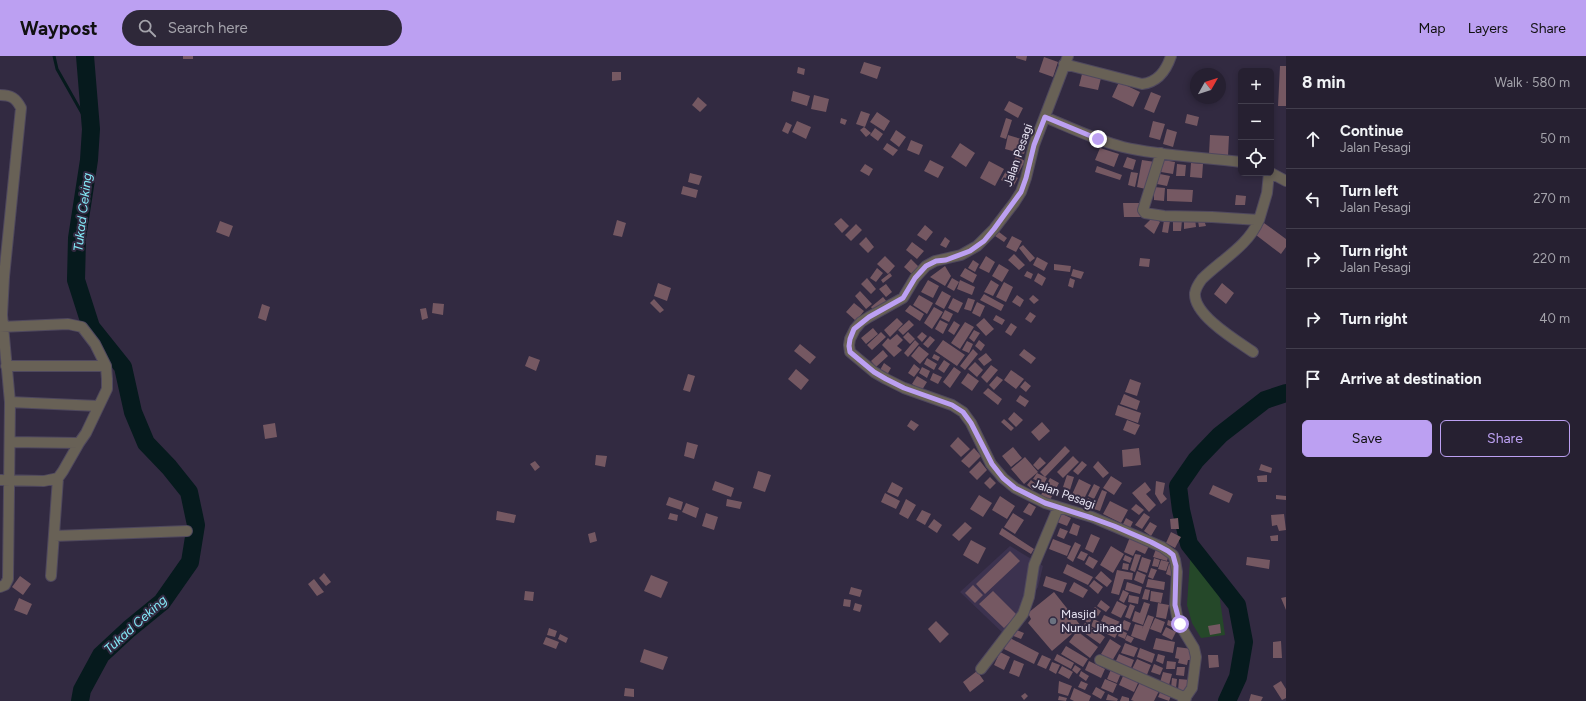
<!DOCTYPE html>
<meta charset="utf-8">
<style>
:root{--surface:#262031;--page:#2e2839;--text:#f1f3f6;--muted:#a4a3ab;--line:#423e4d;--accent:#bca0f2}
body{margin:0;font-family:Figtree,sans-serif;background:var(--page);color:var(--text)}
.controls{position:absolute;right:12px;top:12px;display:grid;overflow:hidden;border-radius:6px;box-shadow:0 2px 6px #0003}
.controls button{width:36px;height:36px;display:grid;place-items:center;padding:0;border:0;border-bottom:1px solid var(--line);background:var(--surface);color:var(--text);font:20px sans-serif}
.compass{position:absolute;left:1190px;top:12px;width:36px;height:36px;border-radius:50%;background:var(--surface);box-shadow:0 2px 6px #0003;rotate:51deg}
.stop{position:absolute;width:12px;height:12px;margin:-9px;border:3px solid #bca0f2;border-radius:50%;background:#fff}
.stop.end{background:#bca0f2;border-color:#fff;box-shadow:0 1px 4px #0008}
.list{margin:0;padding:0;list-style:none}
h2{display:flex;justify-content:space-between;align-items:center;height:52px;margin:0;padding:0 16px;font-size:17px}
h2 small{font-size:13px;font-weight:400;color:var(--muted)}
.list li{display:grid;grid-template-columns:26px 1fr auto;gap:12px;align-items:center;box-sizing:border-box;height:60px;padding:0 16px;border-top:1px solid var(--line)}
.list b{display:block;font-size:15px;white-space:nowrap}
.list p{margin:0;font-size:13px;white-space:nowrap;color:var(--muted)}
.list em{font-size:13px;font-style:normal;color:var(--muted)}
.actions{display:flex;gap:8px;padding:12px 16px}
.actions a{flex:1;padding:9px 0;border:1px solid var(--accent);border-radius:6px;text-align:center;font-size:14px;color:var(--accent)}
.actions .main{background:var(--accent);color:#111}
.icon{flex:none;width:22px;height:22px;fill:none;stroke:currentColor;stroke-width:2;stroke-linecap:round;stroke-linejoin:round}
.map{position:relative;flex:none;width:1286px;height:645px;overflow:hidden}
header{display:flex;align-items:center;gap:24px;box-sizing:border-box;height:56px;padding:0 20px;background:var(--accent);color:#111}
header strong{font-size:19px}
nav{display:flex;gap:22px;margin-inline-start:auto;font-size:14px}
.search{width:280px;height:36px;background:var(--page);display:flex;align-items:center;gap:10px;box-sizing:border-box;padding:0 14px;border-radius:22px;color:var(--muted);font-size:15px}
main{display:flex}
aside{flex:1;background:var(--surface)}
.map>svg:first-child{display:block}
.built{fill:#3c324f}
.green{fill:#254829}
.lines{fill:none;stroke-linecap:round;stroke-linejoin:round}
.stream{stroke:#061a1d;stroke-width:3}
.river{stroke:#061a1d;stroke-width:18}
.building{fill:#755862}
.minor-casing{stroke:#4f485e;stroke-width:12}
.minor{stroke:#686156;stroke-width:10}
.route{stroke:#bca0f2;stroke-width:5}
.worship-dot{fill:#6b7280;stroke:#322a41;stroke-width:1.5}
.labels{text-anchor:middle;stroke-width:4;stroke-linejoin:round;paint-order:stroke}
.street-label{font-size:12px;fill:#e9e5f4;stroke:#322a41}
.poi-label{font-size:12px;fill:#e9e5f4;stroke:#322a41;text-anchor:start}
.water-label{font-size:13px;font-style:italic;fill:#83e9f7;stroke:#322a41}
</style>
<header>
<strong>Waypost</strong>
<div class="search"><svg class="icon" aria-label="search" viewBox="0 0 24 24"><circle cx="10" cy="10" r="6"/><path d="M15 15l6 6"/></svg>Search here</div>
<nav><a>Map</a><a>Layers</a><a>Share</a></nav>
</header>
<main>
<div class="map">
<svg width="1286" height="645" viewBox="0 0 1286 645">
<rect width="100%" height="100%" fill="#322a41"/>
<!-- built -->
<path class="built" d="M1010,490L1043,510L1038,531L1007,581L960,536Z"/>
<!-- green -->
<path class="green" d="M1190,504L1203,511L1218,530L1225,579L1201,582L1192,567L1187,549Z"/>
<g class="lines">
<!-- stream -->
<path class="stream" d="M54,0L57,13L91,73"/>
<!-- river -->
<path class="river" d="M80,645L82,634L101,599L129,573L162,546L190,506L196,469L189,436L169,411L146,387L133,356L123,311L91,271L76,224L77,182L89,104L91,73L85,0
M1227,645L1238,621L1244,586L1237,549L1189,488L1181,454L1178,430L1196,404L1220,379L1265,344L1286,337"/>
</g>
<!-- building -->
<path class="building" d="M183,0H193V3H183Z
M1016,0H1027L1026,5L1016,2Z
M1044,1L1058,6L1053,21L1039,16Z
M864,6L881,11L877,23L860,17Z
M1280,10H1286V50H1278Z
M798,11L805,13L804,19L797,17Z
M612,16H621V24L612,25Z
M1082,18L1101,22L1098,34L1079,30Z
M1119,26L1140,36L1133,51L1112,41Z
M793,35L810,40L807,50L791,45Z
M1151,36L1161,40L1154,57L1144,53Z
M814,39L829,43L826,56L811,53Z
M698,41L707,49L700,56L692,49Z
M1009,45L1023,52L1018,62L1004,54Z
M1271,46H1274L1272,61H1271Z
M861,55L870,58L865,71L856,68Z
M877,56L890,65L884,75L870,66Z
M1187,58L1199,61L1197,70L1185,67Z
M841,62L847,64L845,69L840,67Z
M1006,62L1012,64L1006,83L1000,81Z
M797,65L811,71L806,83L792,76Z
M1153,65L1165,68L1160,84L1149,81Z
M786,66L792,69L788,78L782,75Z
M864,71L871,77L866,81L860,74Z
M875,72L883,78L878,85L870,79Z
M1167,73L1177,76L1173,91L1163,88Z
M896,74L906,81L899,91L890,84Z
M1008,79L1028,85L1024,98L1005,93Z
M1210,79L1229,80L1228,100L1209,98Z
M911,84L923,89L919,99L907,94Z
M887,87L898,94L893,100L883,93Z
M960,87L975,97L966,111L951,101Z
M1100,92L1119,98L1114,111L1095,104Z
M1016,100L1025,105L1018,118L1009,113Z
M1127,101L1136,104L1133,114L1123,111Z
M930,104L944,111L938,122L924,115Z
M1142,104L1155,106L1150,134L1137,131Z
M1163,104L1175,106L1173,118L1161,116Z
M989,105L1004,113L995,130L980,122Z
M1191,107L1203,108L1202,122L1190,121Z
M865,108L873,113L869,120L860,115Z
M1177,108L1186,109L1185,120H1176Z
M1097,110L1122,119L1120,124L1095,116Z
M1006,115L1018,122L1013,131L1001,124Z
M1131,116L1138,117L1135,131L1128,129Z
M690,117L702,120L699,129L688,126Z
M1160,118L1170,120L1167,130L1157,128Z
M683,130L698,134L696,142L681,138Z
M1154,131L1165,132L1164,145L1154,144Z
M1167,133L1193,134L1192,146L1167,145Z
M1236,139L1246,140L1245,149H1235Z
M1123,147H1141V161H1124Z
M1154,160L1160,166L1154,178L1144,170Z
M841,162L849,170L842,177L834,168Z
M1195,162L1196,171L1184,173V163Z
M617,164L626,167L622,181L613,179Z
M1164,164L1170,165L1168,177L1162,176Z
M1173,164H1182L1181,175H1173Z
M1204,164L1206,170L1199,171L1198,165Z
M220,165L233,170L229,181L216,176Z
M1264,167L1286,183V191L1281,198L1256,179Z
M856,168L862,174L851,185L845,179Z
M925,169L933,176L926,185L917,179Z
M999,176L1007,182L1004,186L995,180Z
M1012,180L1022,185L1016,196L1006,191Z
M866,181L874,191L868,197L859,188Z
M945,181L950,185L946,192L940,189Z
M912,186L924,195L917,203L906,194Z
M1023,189L1035,202L1030,206L1019,192Z
M1014,198L1025,209L1019,214L1008,204Z
M885,200L895,210L888,218L877,208Z
M986,200L995,206L989,217L979,212Z
M1037,201L1048,207L1044,215L1033,209Z
M1140,202L1150,203L1149,211L1139,210Z
M911,203L920,212L913,219L904,211Z
M973,204L979,208L975,216L968,212Z
M999,208L1009,214L1002,226L992,220Z
M1054,208L1071,210L1070,216L1054,214Z
M945,210L951,220L945,230L930,221Z
M877,212L883,217L876,226L870,222Z
M965,212L977,219L973,227L960,220Z
M1073,213L1084,216L1081,223L1071,220Z
M1027,215L1033,218L1031,223L1024,220Z
M890,217L892,220L883,227L881,224Z
M1038,217L1046,222L1042,230L1034,225Z
M867,222L876,233L871,238L861,228Z
M952,222L959,226L954,235L947,231Z
M1070,222L1075,224L1073,232L1068,230Z
M928,224L939,230L933,242L921,236Z
M960,224L975,231L972,239L957,233Z
M991,224L999,229L993,240L984,236Z
M1004,226L1013,231L1006,246L996,241Z
M658,227L671,232L667,245L654,240Z
M1222,227L1234,237L1226,248L1214,238Z
M886,228L892,236L886,241L879,233Z
M860,235L872,248L866,253L855,240Z
M942,235L951,240L944,253L935,248Z
M984,238L1004,249L1001,255L980,244Z
M919,239L933,247L927,258L913,249Z
M1017,239L1024,244L1020,251L1012,246Z
M1033,239L1039,244L1034,248L1029,243Z
M883,241L887,246L874,256L871,251Z
M953,242L963,247L958,257L948,252Z
M968,242L975,244L971,255L964,253Z
M654,243L664,254L660,257L650,247Z
M977,246L985,250L980,261L972,257Z
M433,247L444,248L443,259L432,257Z
M854,247L864,255L856,265L846,256Z
M262,248L270,251L266,265L258,262Z
M910,249L924,258L920,265L905,255Z
M934,251L943,256L932,273L924,267Z
M426,252L428,262L422,264L420,253Z
M945,254L953,258L949,266L941,262Z
M1030,256L1036,260L1031,267L1025,263Z
M996,259L1005,264L1002,269L993,264Z
M897,262L903,268L890,281L884,274Z
M984,262L994,273L986,280L976,269Z
M909,264L914,269L903,279L898,274Z
M940,264L948,268L943,278L935,273Z
M954,265L960,269L954,279L948,275Z
M965,266L974,271L960,293L951,287Z
M1011,267L1017,271L1011,280L1005,276Z
M873,272L878,278L866,288L861,282Z
M974,274L980,277L974,286L969,282Z
M881,276L886,281L872,294L867,289Z
M908,276L915,283L910,288L903,281Z
M922,276L927,280L922,286L917,281Z
M897,278L903,284L897,290L902,294L894,301L882,289L888,282L890,284Z
M930,280L935,284L928,292L923,288Z
M915,284L919,288L908,301L904,297Z
M943,284L965,299L957,310L935,295Z
M979,284L985,289L981,295L975,290Z
M967,285L973,288L969,297L962,294Z
M800,288L816,301L810,308L794,295Z
M919,290L929,298L920,308L911,300Z
M973,293L978,298L965,314L960,310Z
M1024,293L1036,302L1031,308L1019,299Z
M883,294L888,300L876,311L871,305Z
M986,297L992,304L984,310L978,303Z
M934,298L940,301L938,305L932,302Z
M529,300L540,304L536,315L525,310Z
M927,302L937,308L934,314L924,308Z
M944,304L950,308L944,317L938,313Z
M975,306L983,314L977,321L968,313Z
M884,307L891,312L887,319L880,314Z
M914,308L920,313L914,321L908,317Z
M991,309L998,314L987,327L981,321Z
M922,311L930,315L927,322L919,317Z
M954,311L961,316L950,332L943,326Z
M796,313L809,324L801,334L788,323Z
M1011,314L1024,323L1016,333L1004,324Z
M933,317L942,321L938,328L930,324Z
M968,317L979,325L972,335L961,327Z
M688,318L695,320L690,336L683,334Z
M917,320L927,326L922,334L912,328Z
M997,320L1003,324L994,334L989,329Z
M1130,323L1141,327L1137,340L1125,336Z
M1025,325L1031,330L1026,336L1020,331Z
M988,332L1002,343L998,349L983,337Z
M1124,338L1140,345L1137,354L1120,348Z
M1020,339L1029,345L1025,351L1016,345Z
M1118,349L1141,357L1138,367L1115,359Z
M1014,356L1023,364L1016,371L1008,363Z
M1004,363L1014,372L1011,375L1001,366Z
M911,364L919,369L914,375L907,370Z
M1127,364L1140,369L1135,379L1123,374Z
M1042,366L1050,375L1039,385L1031,376Z
M275,367L277,381L265,383L263,369Z
M958,381L970,393L961,401L950,390Z
M687,386L698,389L694,403L684,400Z
M1065,390L1070,395L1045,421L1040,416Z
M1013,391L1022,402L1011,411L1002,400Z
M974,392L981,400L969,412L961,405Z
M1139,392L1141,409L1123,411L1122,394Z
M596,399L607,400L605,411L595,409Z
M1073,400L1079,406L1063,422L1057,416Z
M1025,401L1038,416L1024,428L1011,413Z
M1040,401L1046,407L1038,414L1033,409Z
M535,405L540,411L535,415L530,408Z
M980,405L987,414L977,424L969,416Z
M1082,405L1087,409L1078,419L1073,415Z
M1098,405L1109,417L1103,422L1093,411Z
M1261,408L1272,412L1271,417L1259,414Z
M758,415L771,419L765,436L753,432Z
M1037,417L1047,422L1044,428L1033,423Z
M1067,419L1074,421L1070,434L1063,431Z
M1267,419V426H1258L1257,420Z
M1111,420L1122,427L1114,439L1103,432Z
M990,421L996,427L990,433L984,427Z
M1050,422L1059,427L1050,444L1041,439Z
M1079,423L1091,429L1081,449L1070,443Z
M1031,424L1037,429L1033,434L1027,429Z
M715,425L734,432L731,441L712,434Z
M1156,425L1165,427L1163,438L1167,443L1161,448L1155,438Z
M892,426L903,432L898,441L887,436Z
M1145,426L1151,434L1146,438L1156,449L1149,456L1132,437Z
M1094,428L1100,431L1094,443L1088,440Z
M1213,429L1233,438L1229,447L1209,438Z
M1102,434L1107,436L1100,455L1094,453Z
M885,437L900,445L896,453L881,446Z
M979,439L992,447L983,461L970,453Z
M1276,439L1286,440V444L1276,443Z
M1000,440L1015,450L1007,463L992,454Z
M669,441L683,446L681,454L666,449Z
M1088,442L1093,445L1089,455L1083,452Z
M727,443L742,446L740,453L726,450Z
M906,443L916,449L908,463L899,458Z
M1110,445L1128,454L1121,467L1103,458Z
M686,447L699,452L696,462L682,456Z
M1029,447L1036,451L1031,460L1023,456Z
M1136,448L1144,454L1139,459L1131,453Z
M922,454L931,458L925,469L916,464Z
M497,455L516,459L514,467L496,464Z
M670,457L678,459L677,465L668,463Z
M706,457L718,461L714,474L702,470Z
M1013,457L1024,464L1015,478L1004,471Z
M1060,457L1071,462L1067,470L1057,466Z
M1144,457L1150,461L1142,473L1135,469Z
M1284,458L1286,474L1279,475L1277,469L1272,470L1271,459Z
M1126,462L1133,466L1130,472L1123,468Z
M1178,462L1179,473H1171L1170,463Z
M934,463L942,469L937,477L928,471Z
M965,466L972,472L959,485L952,479Z
M1150,466L1157,470L1151,480L1144,475Z
M1073,467L1080,470L1077,480L1069,477Z
M1002,472L1034,493L1031,498L999,478Z
M1060,472L1068,475L1064,483L1057,480Z
M595,476L597,485L590,487L588,478Z
M1171,476L1181,481L1175,492L1166,487Z
M1091,478L1100,482L1093,497L1085,493Z
M1278,479V485H1271L1270,480Z
M1130,481L1149,490L1145,498L1136,494L1133,500L1124,496Z
M1053,483L1071,490L1067,500L1049,493Z
M971,484L986,492L978,508L963,499Z
M1075,486L1081,489L1073,506L1067,502Z
M1111,490L1124,498L1113,517L1100,509Z
M1156,493L1169,498L1167,505L1153,501Z
M1010,495L1020,505L985,538L976,528Z
M1081,495L1088,498L1084,505L1077,502Z
M1135,498L1141,499L1135,516L1130,514Z
M1125,499L1132,502L1130,507L1123,504Z
M1089,500L1098,505L1093,513L1085,508Z
M1142,501L1151,504L1147,517L1138,514Z
M1247,501L1270,504L1269,513L1246,509Z
M1154,502L1160,504L1158,511L1152,510Z
M1161,504L1169,506L1166,515L1158,513Z
M1123,507L1129,508L1128,514L1122,513Z
M1067,508L1093,521L1088,529L1063,517Z
M1169,508L1174,510L1171,520L1166,518Z
M1151,512L1157,514L1153,523L1148,521Z
M1117,514L1133,517L1132,524L1124,523L1119,539L1111,537Z
M1101,515L1112,525L1107,531L1095,522Z
M1137,515L1146,519L1143,528L1134,524Z
M324,517L331,526L326,530L319,522Z
M651,519L668,526L661,542L644,535Z
M20,520L31,528L23,539L12,531Z
M1046,520L1067,527L1063,537L1043,530Z
M314,523L324,536L317,540L308,528Z
M1148,523L1165,526L1164,534L1146,531Z
M1094,524L1103,531L1098,538L1089,530Z
M1074,526L1088,534L1083,542L1069,535Z
M1127,526L1142,531L1140,538L1125,534Z
M973,529L983,539L975,547L965,537Z
M851,531L862,534L860,541L849,538Z
M1145,533L1150,534L1148,544L1142,543Z
M1123,534L1129,537L1124,547L1119,544Z
M525,535L534,536L533,545L524,544Z
M993,535L1017,559L1004,572L979,548Z
M1151,535L1163,537L1161,547L1150,545Z
M1054,536L1081,570L1052,595L1028,567L1031,563L1028,557Z
M1129,539L1139,541L1138,548L1128,546Z
M1286,541V554L1281,542Z
M19,542L32,548L27,559L14,554Z
M844,543L851,544L850,551L843,550Z
M1101,544L1110,551L1106,556L1097,550Z
M1117,545L1127,550L1121,562L1111,557Z
M1144,546L1150,548L1143,569L1132,565L1135,555L1140,557Z
M855,547L862,549L860,556L853,554Z
M1158,547L1169,549L1166,563L1156,561Z
M1130,548L1135,550L1130,563L1125,561Z
M1095,551L1101,555L1098,560L1091,556Z
M1089,556L1094,559L1089,568L1084,564Z
M1104,559L1120,566L1117,573L1101,565Z
M1148,559L1154,561L1145,585L1131,580L1135,568L1143,570L1142,573Z
M1155,562L1165,566L1161,577L1150,573Z
M1094,563L1107,570L1103,576L1091,570Z
M1124,564L1131,567L1128,575L1120,572Z
M1168,564L1174,566L1172,571L1167,569Z
M936,565L949,578L940,587L928,573Z
M1085,567L1105,581L1100,588L1080,574Z
M1220,568L1221,577L1210,579L1208,570Z
M1108,571L1118,576L1115,582L1105,577Z
M1166,571L1176,576L1172,584L1162,579Z
M549,572L557,575L555,581L547,579Z
M1014,573L1024,577L1021,583L1011,579Z
M1120,574L1127,577L1125,583L1118,580Z
M1077,575L1098,591L1090,602L1069,586Z
M560,578L568,582L566,587L558,583Z
M1127,579L1134,582L1131,587L1125,584Z
M546,581L559,586L556,593L543,588Z
M1010,582L1039,597L1034,608L1004,593Z
M1156,582L1175,586L1173,597L1153,593Z
M1110,583L1121,590L1112,605L1101,598Z
M1281,585L1282,602H1273V586Z
M1125,587L1138,592L1134,601L1121,597Z
M1066,590L1088,603L1083,611L1061,598Z
M1177,591L1192,593L1190,604H1188L1187,609L1178,607L1179,603L1175,602Z
M1140,592L1155,598L1152,607L1137,601Z
M644,593L668,601L663,614L640,606Z
M1000,596L1010,601L1004,614L994,609Z
M1057,598L1074,607L1071,613L1054,604Z
M1119,598L1134,604L1130,614L1115,607Z
M1158,598L1165,600L1163,608L1156,605Z
M1042,599L1051,603L1046,613L1037,609Z
M1208,599H1218L1219,611L1209,612Z
M1137,603L1151,609L1146,621L1131,615Z
M1014,604L1024,608L1019,621L1009,617Z
M1089,605L1105,613L1101,622L1085,614Z
M1167,605L1176,606L1175,613H1166Z
M1052,606L1060,609L1056,618L1049,614Z
M1154,608L1163,612L1160,619L1151,616Z
M1075,609L1081,613L1077,618L1072,614Z
M1062,610L1073,616L1069,623L1058,617Z
M1112,611L1122,615L1117,627L1107,623Z
M1177,611H1185L1184,620L1176,619Z
M977,615L984,625L970,636L963,626Z
M1081,615L1089,620L1086,625L1079,620Z
M1163,616L1172,618L1168,633L1159,630Z
M1124,618L1139,625L1134,636L1119,629Z
M1172,622L1177,623L1176,632H1171Z
M1105,623L1117,628L1113,637L1101,632Z
M1179,623L1190,624L1188,636L1178,634Z
M1059,625L1072,630L1068,640L1058,637Z
M1081,625L1088,628L1085,634L1078,631Z
M1281,625L1286,633V642L1282,644L1273,630Z
M1140,626L1159,635L1154,645H1134L1131,644Z
M1096,631L1105,636L1101,643L1092,638Z
M625,632L634,633V641L624,640Z
M1074,632L1091,640L1089,645H1074L1070,643Z
M1161,634L1171,640L1169,645L1158,641Z
M1025,637L1028,640L1024,644L1021,640Z
M1108,638L1118,643L1117,645L1106,644Z
M1251,638L1263,641L1261,645H1249Z
M1059,640L1067,642L1066,645L1058,644Z
M1122,640L1129,642V645H1120Z"/>
<g class="lines">
<defs>
<path id="minor" d="M1068,0L1034,89L1026,122L1021,136L1014,147L994,173L977,190L961,199L935,205L926,210L915,222L903,242L869,261L861,266L855,273L850,283L849,289L850,296L874,316L886,323L904,332L952,349L963,356L971,367L991,408L1003,422L1015,432L1045,447L1092,461L1139,481L1162,491L1173,499L1175,504L1177,516L1175,549L1177,560L1180,569L1194,592L1196,601L1192,632L1183,645
M1064,8L1142,28C1158,26 1166,15 1171,0
M0,39C11,39 16,42 21,52L4,221L2,259L10,346L8,523L5,529L0,531
M1045,61C1071,72 1096,84 1123,91C1161,100 1202,101 1241,106
M1161,97L1143,154L1145,157L1164,160L1212,161L1259,164C1248,190 1221,204 1202,223C1199,227 1196,231 1195,237C1193,259 1237,285 1253,296
M1271,117L1286,125
M1259,164L1267,137L1269,117
M0,271L68,268L82,271L95,288L106,310L107,323V333L86,377L79,387L63,415L58,422L44,425L0,424
M6,310H106
M10,346L98,350
M10,386L79,387
M54,480L187,475
M51,520L58,422
M1100,604L1186,642
M981,613L1023,558L1029,541L1034,509L1058,452"/>
</defs>
<!-- minor casing -->
<use href="#minor" class="minor-casing"/>
<!-- minor -->
<use href="#minor" class="minor"/>
</g>
<g class="lines">
<!-- route -->
<path class="route" d="M1098,83L1045,61L1034,89L1026,122L1021,136L994,173L984,185L970,195L946,204L936,205L926,210L915,222L903,242L869,261L854,273L850,283L849,290L850,296L874,316L886,323L904,332L952,349L963,356L971,367L992,408L1003,422L1015,432L1045,447L1092,462L1114,470L1151,486L1168,495L1173,499L1176,510L1175,549L1180,568"/>
</g>
<!-- markers -->
<circle class="worship-dot" cx="1053" cy="565" r="4"/>
<g class="labels">
<!-- street labels -->
<g class="street-label">
<text transform="translate(1018 99) rotate(-71)" y="4">Jalan Pesagi</text>
<text transform="translate(1064 438) rotate(20)" y="4">Jalan Pesagi</text>
</g>
<!-- poi labels -->
<g class="poi-label">
<text x="1061" y="562">Masjid<tspan x="1061" dy="14">Nurul Jihad</tspan></text>
</g>
<!-- water labels -->
<g class="water-label">
<text transform="translate(82 156) rotate(-83)" y="5">Tukad Ceking</text>
<text transform="translate(135 568) rotate(-42)" y="5">Tukad Ceking</text>
</g>
</g>
</svg>
<div class="controls">
<button>+</button>
<button>−</button>
<button><svg class="icon" aria-label="locate" viewBox="0 0 24 24"><circle cx="12" cy="12" r="6"/><path d="M12 2v4M12 18v4M2 12h4M18 12h4"/></svg></button>
</div>
<svg class="compass" viewBox="-18 -18 36 36"><path d="M0-13l5 13h-10z" fill="#e53935"/><path d="M0 13l5-13h-10z" fill="#a4a3ab"/></svg>
<div class="stop" style="left:1180px;top:568px"></div>
<div class="stop end" style="left:1098px;top:83px"></div>
</div>
<aside>
<h2>8 min<small>Walk · 580 m</small></h2>
<ul class="list">
<li><svg class="icon" aria-label="ahead" viewBox="0 0 24 24"><path d="M12 20V5M6 11l6-6 6 6"/></svg><div><b>Continue</b><p>Jalan Pesagi</p></div><em>50 m</em></li>
<li><svg class="icon" aria-label="left" viewBox="0 0 24 24"><path d="M17 20v-9H6M10 6l-5 5 5 5"/></svg><div><b>Turn left</b><p>Jalan Pesagi</p></div><em>270 m</em></li>
<li><svg class="icon" aria-label="right" viewBox="0 0 24 24"><path d="M7 20v-9h11M14 6l5 5-5 5"/></svg><div><b>Turn right</b><p>Jalan Pesagi</p></div><em>220 m</em></li>
<li><svg class="icon" aria-label="right" viewBox="0 0 24 24"><path d="M7 20v-9h11M14 6l5 5-5 5"/></svg><div><b>Turn right</b></div><em>40 m</em></li>
<li><svg class="icon" aria-label="arrive" viewBox="0 0 24 24"><path d="M6 21V4h12l-3 4 3 4H6"/></svg><div><b>Arrive at destination</b></div></li>
</ul>
<div class="actions"><a class="main">Save</a><a>Share</a></div>
</aside>
</main>
